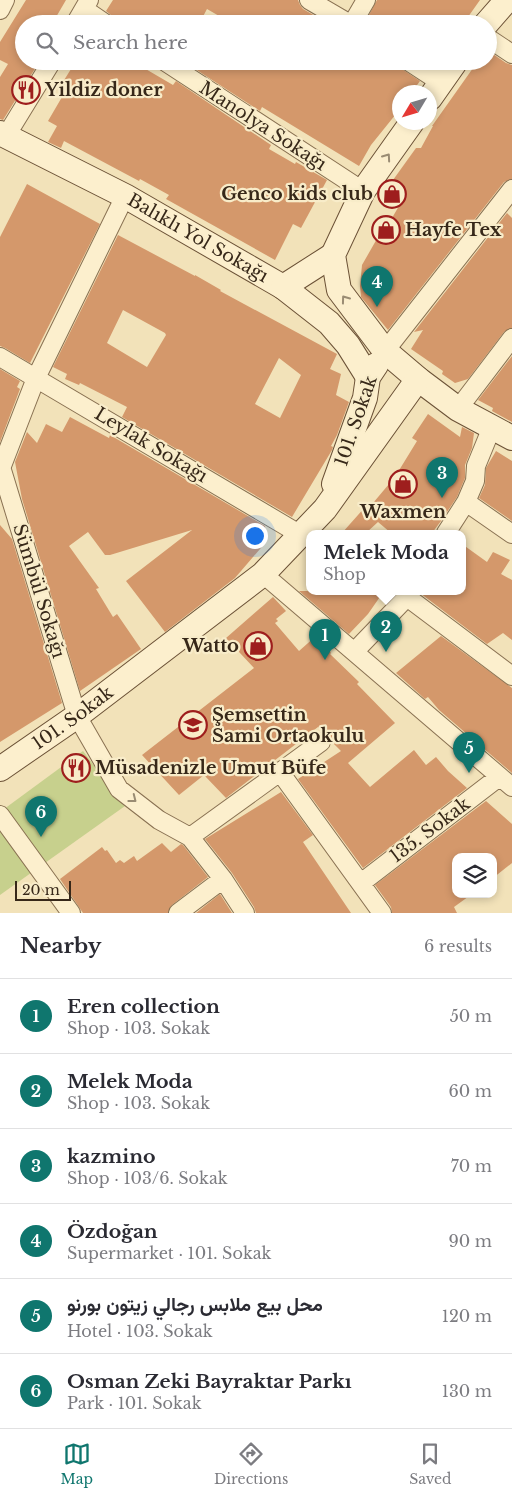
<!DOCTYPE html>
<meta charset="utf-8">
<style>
:root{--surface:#fff;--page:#f2f2f3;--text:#2b2b33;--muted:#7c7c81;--line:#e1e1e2;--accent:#0f766e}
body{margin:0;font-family:"Libre Baskerville",Vazirmatn,serif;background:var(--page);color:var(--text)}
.controls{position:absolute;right:15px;bottom:15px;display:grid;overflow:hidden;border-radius:10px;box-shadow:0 2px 8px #0003}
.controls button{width:45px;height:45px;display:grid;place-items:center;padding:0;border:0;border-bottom:1px solid var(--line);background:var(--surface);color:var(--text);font:25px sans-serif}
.compass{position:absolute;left:392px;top:85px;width:45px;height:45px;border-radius:50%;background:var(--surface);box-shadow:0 2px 8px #0003;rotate:232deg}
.scale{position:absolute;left:15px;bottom:12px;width:56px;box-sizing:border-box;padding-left:5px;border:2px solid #372819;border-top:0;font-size:14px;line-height:18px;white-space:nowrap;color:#372819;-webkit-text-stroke:4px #f8ecc9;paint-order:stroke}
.you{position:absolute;left:254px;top:535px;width:18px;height:18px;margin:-12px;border:4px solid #fff;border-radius:50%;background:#1a73e8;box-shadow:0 0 0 8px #1a73e833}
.badge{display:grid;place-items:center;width:32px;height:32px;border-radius:50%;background:var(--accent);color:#fff;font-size:16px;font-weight:700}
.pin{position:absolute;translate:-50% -41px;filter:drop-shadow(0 1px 2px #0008)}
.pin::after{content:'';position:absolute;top:26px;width:18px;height:15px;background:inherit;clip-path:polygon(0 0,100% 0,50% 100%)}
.popup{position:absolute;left:306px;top:530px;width:160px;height:65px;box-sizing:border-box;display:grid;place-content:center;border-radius:10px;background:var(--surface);filter:drop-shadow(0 1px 4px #0005);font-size:16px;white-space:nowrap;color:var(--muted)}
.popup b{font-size:19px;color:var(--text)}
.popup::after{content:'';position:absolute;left:50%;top:100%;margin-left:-10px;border:10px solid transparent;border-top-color:var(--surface)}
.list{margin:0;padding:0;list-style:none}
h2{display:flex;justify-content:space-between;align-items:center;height:65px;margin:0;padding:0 20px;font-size:21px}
h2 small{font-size:16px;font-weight:400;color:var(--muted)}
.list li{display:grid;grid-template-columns:32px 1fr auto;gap:15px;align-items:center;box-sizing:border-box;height:75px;padding:0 20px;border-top:1px solid var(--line)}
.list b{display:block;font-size:19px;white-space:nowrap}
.list p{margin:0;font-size:16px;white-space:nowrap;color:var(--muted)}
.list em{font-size:16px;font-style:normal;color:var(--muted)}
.icon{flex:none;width:28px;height:28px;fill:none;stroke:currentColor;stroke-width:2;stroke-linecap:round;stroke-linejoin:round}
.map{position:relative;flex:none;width:512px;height:913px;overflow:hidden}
.search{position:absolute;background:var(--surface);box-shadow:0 2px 8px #0003;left:15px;right:15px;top:15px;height:55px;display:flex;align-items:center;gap:12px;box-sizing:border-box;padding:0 18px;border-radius:28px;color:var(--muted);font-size:19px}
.sheet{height:515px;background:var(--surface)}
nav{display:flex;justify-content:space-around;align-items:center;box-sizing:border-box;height:70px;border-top:1px solid var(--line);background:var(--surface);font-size:14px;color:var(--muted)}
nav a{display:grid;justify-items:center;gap:2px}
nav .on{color:var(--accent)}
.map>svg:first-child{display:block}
.green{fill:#c7d08d}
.building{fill:#d4986b;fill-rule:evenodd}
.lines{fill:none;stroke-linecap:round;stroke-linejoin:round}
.street-casing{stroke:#897152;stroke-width:20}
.secondary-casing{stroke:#6b5136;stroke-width:26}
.street{stroke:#fcefcd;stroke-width:18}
.secondary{stroke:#fcefcd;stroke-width:24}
.oneway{stroke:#9a8c73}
.labels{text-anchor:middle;stroke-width:4.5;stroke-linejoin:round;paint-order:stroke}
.poi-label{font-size:18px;font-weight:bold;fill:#372819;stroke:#f8ecc9;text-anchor:start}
.street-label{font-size:18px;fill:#372819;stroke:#f8ecc9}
</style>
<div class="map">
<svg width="512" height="913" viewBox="0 0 512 913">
<rect width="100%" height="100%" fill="#f2e2b9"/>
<!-- green -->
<path class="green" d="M83,751L125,806L0,895V812Z"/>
<!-- building -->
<path class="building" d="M26,0H66L52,24H24V61H37L36,67L3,120L0,119V77L8,64L0,60V42Z
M113,0H298L300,5L303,9L329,24H233L207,9L199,24H122L106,11Z
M377,0H480L463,24H364Z
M490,52L506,63L512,65V179L504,182L388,330L361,297L360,286L362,265L378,237L376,236L387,215L392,218L403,199L393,192L399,185L393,180L416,148H421L433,126H432L478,61H488Z
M76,61H132L173,85L176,81L271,145L269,149L295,164L296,162L327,180L301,228L293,224L275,260L166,199L169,195L140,179L139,181L64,141L61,148L48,142L57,126L48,121L62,97L59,96L65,87L61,85Z
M187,61H390L420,81L412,92H400V109L371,145L359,166L262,107L260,111L186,63Z
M27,184L100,224L30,363L5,348L0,346V237Z
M507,213L512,218V328L504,332L468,379L455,383L442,374L443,371L411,349L423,330L414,332Z
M118,235L195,276V275L221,290L220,291L337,354L330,369L341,374L336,395L349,402L337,435L331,446L333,447L332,450L292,517L122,417L127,407L80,383L79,385L65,379L67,374L53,367ZM123,310L165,333L166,335L147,367L107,343ZM279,358L301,375L280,418L255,404Z
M512,356V422L492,411L493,408L478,400Z
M0,369L20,381L17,387L20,389L0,442Z
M428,414L460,437L462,427L474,433L472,448L465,465V478L457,497L441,521L432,533H391L378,522L366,533H342L366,506L368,509L389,484L390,485L417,441L412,438Z
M70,417L109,438L110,435L265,526L266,542L235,578L165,632L126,581L192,530L110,555H105L88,532L69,546L99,588L96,589L113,617L117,614L141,649L80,691L22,499L15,462L27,432L37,443L46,424L62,432Z
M496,451L512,461V521L479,498L485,485L486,468Z
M0,525L12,539L62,703L0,742Z
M462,544L487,562L493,552L510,560L501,574L512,580V640L503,633L487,644L420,593L421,591H462Z
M299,591H384L368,614L349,634Z
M273,597L286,611L276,619L278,621L275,623L299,651L316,636L331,653L330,654L359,682L357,684L395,723L348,763L370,787L414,750L426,765L436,757L448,771L467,788L363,868L298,779L341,751L331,741L329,735L318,727L226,798L204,775L179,795L142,755L254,668L226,638Z
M441,636L512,688V773L439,710L428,697L425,699L396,673Z
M281,792L313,835L303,842L351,913H256L254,907L232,873L205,839Z
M486,801L512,824V863L493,878V857H456V894H472L454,907L457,913H392L391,907L375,885Z
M162,843L171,852L181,844L183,845L208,877L172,905L168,913H83L60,879L102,847L105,851L107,850L116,863L120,860L124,863L134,856L137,861Z
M220,894L232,913H196Z"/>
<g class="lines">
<defs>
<path id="street" d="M309,0L350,24
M84,9L106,24
M0,10L5,0
M75,24L89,0
M352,24L366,0
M488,38L512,54
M164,61L363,191
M408,61L440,82
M6,136L52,61
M385,351L512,189
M0,357L301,535
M458,409L512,338
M1,467L77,716L119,789L159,820L190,837L223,879L245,913
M0,471L36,378L125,196
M466,502L512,534
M446,533L466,502L475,481L476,466L492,427
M263,574L512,787
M407,597L512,676
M355,651L407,597L410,591
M280,772L321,742
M0,815L71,913
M190,837L280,772L382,913
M361,883L499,777
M178,913L223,879"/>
<g id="secondary">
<path d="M486,24L507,0"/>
<path d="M430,98L456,61"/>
<path d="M412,122L363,191L333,255L339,290L385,351L418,379L458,409L512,438"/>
<path id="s1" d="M0,133L125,196L283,287L329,323L348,345L368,377"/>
<path d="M283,287L333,255"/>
<path d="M334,484L365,398L368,377L376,365"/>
<path id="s2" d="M0,769L77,716L263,574L325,509L418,379"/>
</g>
</defs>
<!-- street casing -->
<use href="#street" class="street-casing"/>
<!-- secondary casing -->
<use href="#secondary" class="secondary-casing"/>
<!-- street -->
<use href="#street" class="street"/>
<!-- secondary -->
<use href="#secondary" class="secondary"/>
</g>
<!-- one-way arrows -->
<defs><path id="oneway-chevron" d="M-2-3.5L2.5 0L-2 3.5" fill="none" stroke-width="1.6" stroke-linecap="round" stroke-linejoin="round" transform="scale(1.25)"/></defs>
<g class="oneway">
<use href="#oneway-chevron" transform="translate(387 157) rotate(-55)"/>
<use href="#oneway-chevron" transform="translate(345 299) rotate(-126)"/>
<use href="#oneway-chevron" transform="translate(133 799) rotate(38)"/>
</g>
<!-- icons -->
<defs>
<symbol id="restaurant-ring" viewBox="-11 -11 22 22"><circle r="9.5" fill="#f8ecc9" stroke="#9e1e1d" stroke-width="1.5"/><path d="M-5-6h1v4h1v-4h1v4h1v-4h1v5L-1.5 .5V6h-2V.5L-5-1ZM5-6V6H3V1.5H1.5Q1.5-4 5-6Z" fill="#9e1e1d"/></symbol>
<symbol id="shop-ring" viewBox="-11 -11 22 22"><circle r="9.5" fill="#f8ecc9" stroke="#9e1e1d" stroke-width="1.5"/><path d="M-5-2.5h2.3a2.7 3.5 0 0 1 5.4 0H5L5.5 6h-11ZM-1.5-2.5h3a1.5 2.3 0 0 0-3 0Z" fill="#9e1e1d"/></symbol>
<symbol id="school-ring" viewBox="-11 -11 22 22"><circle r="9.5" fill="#f8ecc9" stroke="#9e1e1d" stroke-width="1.5"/><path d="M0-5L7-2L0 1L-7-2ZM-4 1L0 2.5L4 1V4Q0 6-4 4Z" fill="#9e1e1d"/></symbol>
</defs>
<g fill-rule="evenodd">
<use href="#restaurant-ring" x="10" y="74" width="32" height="32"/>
<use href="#shop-ring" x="376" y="178" width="32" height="32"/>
<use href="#shop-ring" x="370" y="214" width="32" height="32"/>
<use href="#shop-ring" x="387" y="468" width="32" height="32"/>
<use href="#shop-ring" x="242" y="630" width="32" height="32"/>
<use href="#school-ring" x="177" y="709" width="32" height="32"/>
<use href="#restaurant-ring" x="60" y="752" width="32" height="32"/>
</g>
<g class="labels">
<!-- poi labels -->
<g class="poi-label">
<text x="45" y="96">Yildiz doner</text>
<text x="373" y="200" text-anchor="end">Genco kids club</text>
<text x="405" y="236">Hayfe Tex</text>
<text x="403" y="518" text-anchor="middle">Waxmen</text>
<text x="239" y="652" text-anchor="end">Watto</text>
<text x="212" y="721">Şemsettin<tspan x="212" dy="21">Sami Ortaokulu</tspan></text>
<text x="95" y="774">Müsadenizle Umut Büfe</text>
</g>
<!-- street labels -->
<g class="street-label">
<text transform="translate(263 126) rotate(33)" y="6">Manolya Sokağı</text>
<text dy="6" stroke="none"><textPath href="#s1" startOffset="224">Balıklı Yol Sokağı</textPath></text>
<text transform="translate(356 421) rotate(-71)" y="6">101. Sokak</text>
<text transform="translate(151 445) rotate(31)" y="6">Leylak Sokağı</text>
<text transform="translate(39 591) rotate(73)" y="6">Sümbül Sokağı</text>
<text dy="6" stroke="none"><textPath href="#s2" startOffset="89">101. Sokak</textPath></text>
<text transform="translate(430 830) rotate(-37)" y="6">135. Sokak</text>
</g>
</g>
</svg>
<div class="controls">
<button><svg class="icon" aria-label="layers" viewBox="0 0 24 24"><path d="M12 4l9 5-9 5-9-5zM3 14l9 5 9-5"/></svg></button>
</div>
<svg class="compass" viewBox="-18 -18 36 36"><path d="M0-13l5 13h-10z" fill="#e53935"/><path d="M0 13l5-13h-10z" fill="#7c7c81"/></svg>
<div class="scale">20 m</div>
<div class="you"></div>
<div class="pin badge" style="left:325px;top:660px">1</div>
<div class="pin badge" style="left:386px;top:652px">2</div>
<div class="popup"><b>Melek Moda</b>Shop</div>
<div class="pin badge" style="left:442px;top:498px">3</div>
<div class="pin badge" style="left:377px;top:307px">4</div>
<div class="pin badge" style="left:469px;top:773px">5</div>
<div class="pin badge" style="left:41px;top:837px">6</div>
<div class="search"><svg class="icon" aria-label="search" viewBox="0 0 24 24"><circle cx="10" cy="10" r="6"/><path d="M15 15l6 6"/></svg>Search here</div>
</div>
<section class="sheet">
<h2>Nearby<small>6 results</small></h2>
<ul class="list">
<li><span class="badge">1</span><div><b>Eren collection</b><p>Shop · 103. Sokak</p></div><em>50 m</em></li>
<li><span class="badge">2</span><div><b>Melek Moda</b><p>Shop · 103. Sokak</p></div><em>60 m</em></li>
<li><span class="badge">3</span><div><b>kazmino</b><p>Shop · 103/6. Sokak</p></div><em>70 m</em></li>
<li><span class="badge">4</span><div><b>Özdoğan</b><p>Supermarket · 101. Sokak</p></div><em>90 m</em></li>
<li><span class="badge">5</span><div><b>محل بيع ملابس رجالي زيتون بورنو</b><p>Hotel · 103. Sokak</p></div><em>120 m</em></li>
<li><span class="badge">6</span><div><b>Osman Zeki Bayraktar Parkı</b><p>Park · 101. Sokak</p></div><em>130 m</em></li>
</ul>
</section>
<nav>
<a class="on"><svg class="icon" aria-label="map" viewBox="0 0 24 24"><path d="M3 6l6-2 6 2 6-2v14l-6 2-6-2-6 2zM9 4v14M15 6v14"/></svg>Map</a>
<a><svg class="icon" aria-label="directions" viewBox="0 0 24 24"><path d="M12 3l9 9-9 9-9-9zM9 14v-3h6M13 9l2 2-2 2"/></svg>Directions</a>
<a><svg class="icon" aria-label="saved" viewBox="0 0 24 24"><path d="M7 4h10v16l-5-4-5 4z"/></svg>Saved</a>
</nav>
